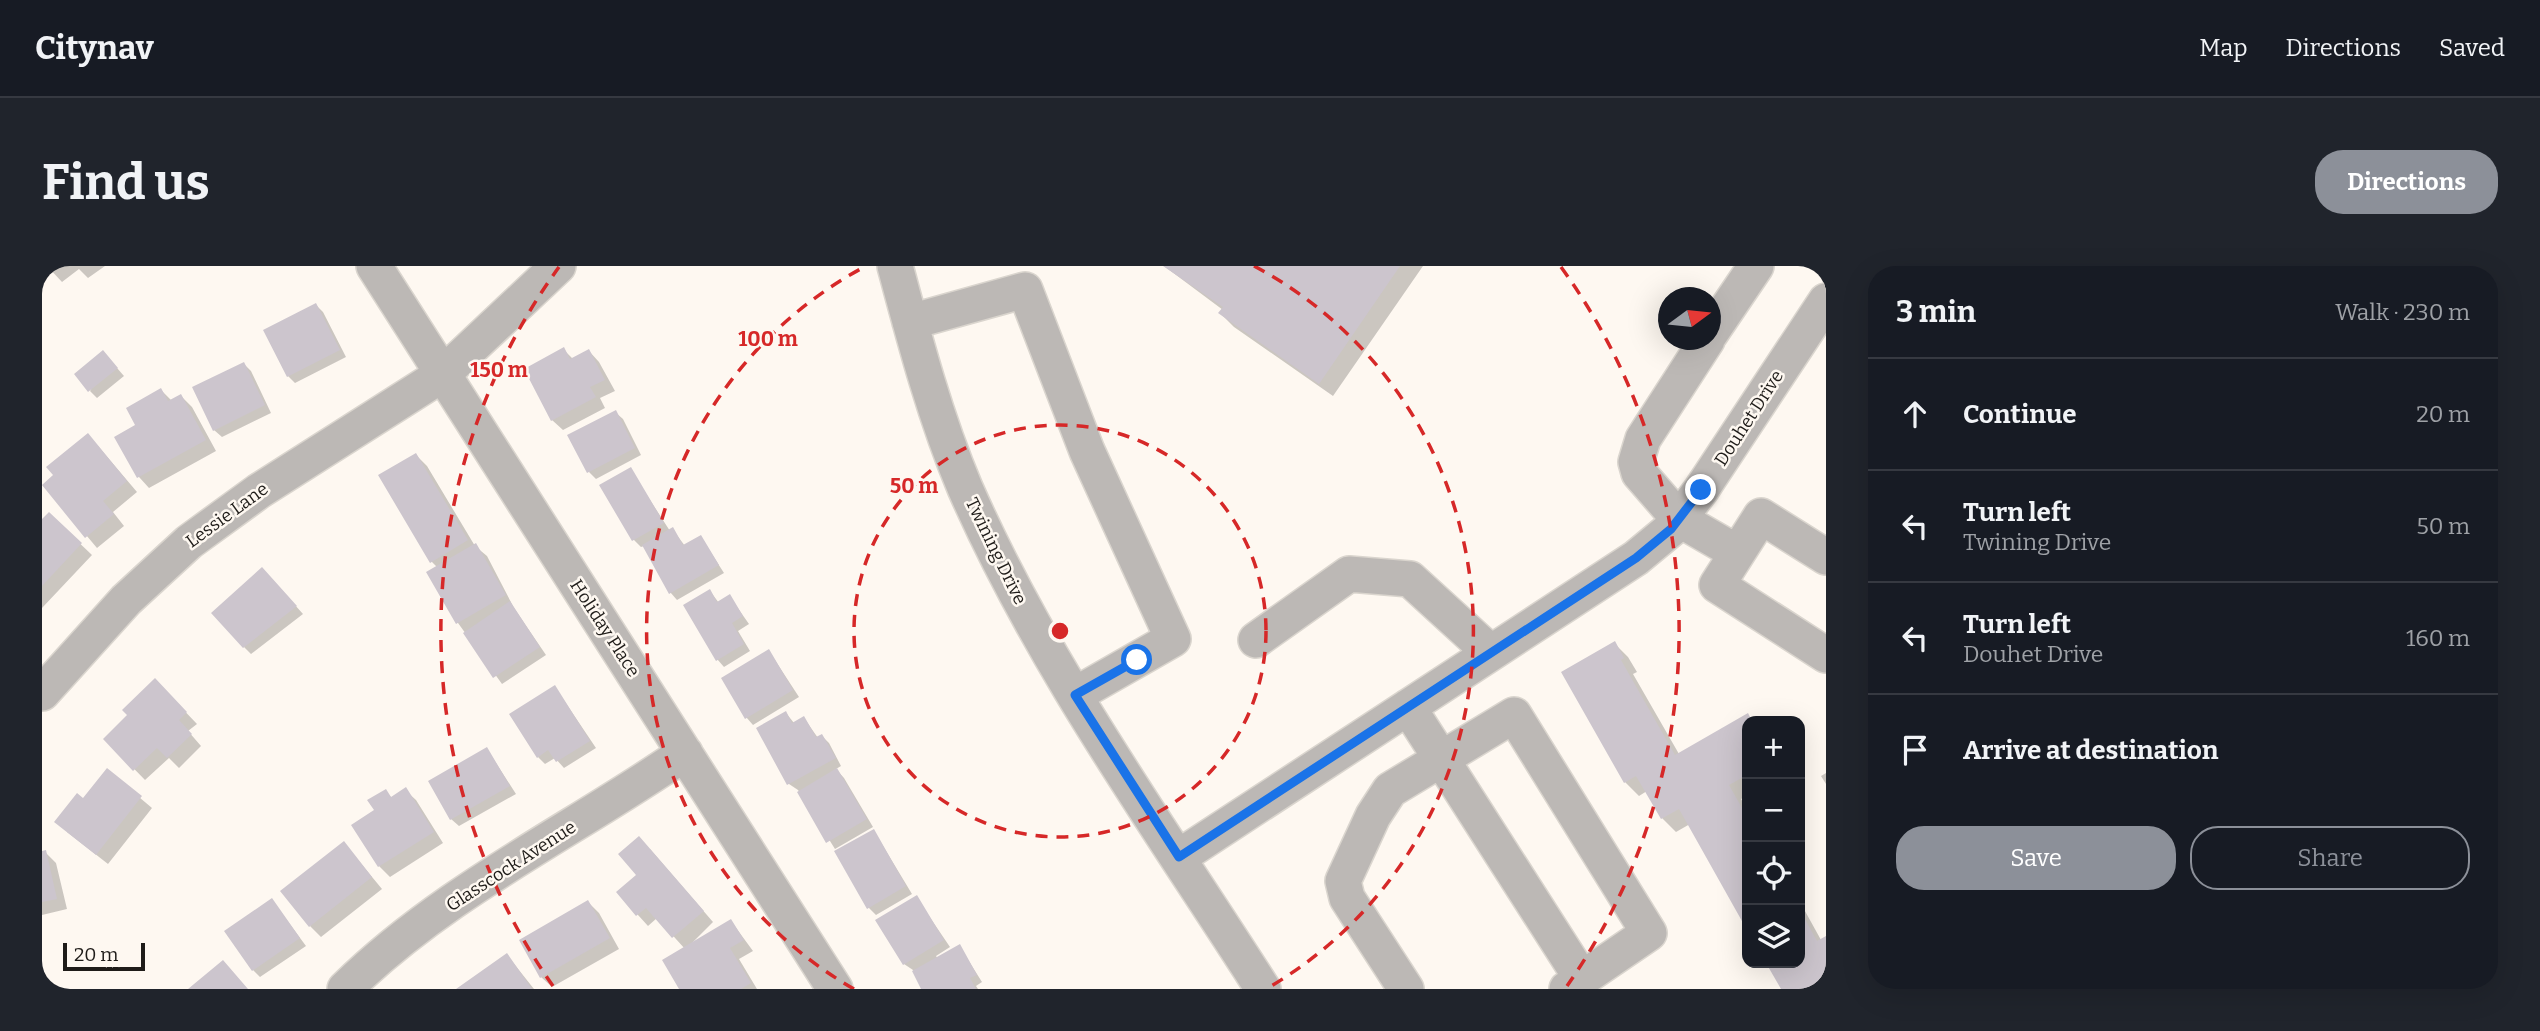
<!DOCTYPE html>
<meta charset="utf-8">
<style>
:root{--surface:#171b24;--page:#20242c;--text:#f1f3f6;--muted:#9ea1a6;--line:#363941;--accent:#8c9099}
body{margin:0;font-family:Bitter,serif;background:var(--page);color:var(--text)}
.controls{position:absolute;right:21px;bottom:21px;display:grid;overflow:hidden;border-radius:14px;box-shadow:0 7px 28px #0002}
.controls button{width:63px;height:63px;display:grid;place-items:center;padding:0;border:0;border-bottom:2px solid var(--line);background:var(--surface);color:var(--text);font:35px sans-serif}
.compass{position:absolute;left:1616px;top:21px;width:63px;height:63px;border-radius:50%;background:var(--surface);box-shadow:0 7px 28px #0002;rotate:75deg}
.scale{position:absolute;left:21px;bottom:18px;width:82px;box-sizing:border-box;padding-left:7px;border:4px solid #1f1c19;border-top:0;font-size:19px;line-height:24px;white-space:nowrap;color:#1f1c19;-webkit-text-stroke:5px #fef8f1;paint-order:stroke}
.stop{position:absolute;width:21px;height:21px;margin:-16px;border:5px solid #1a73e8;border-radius:50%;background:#fff}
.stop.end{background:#1a73e8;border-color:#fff;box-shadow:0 2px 7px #0008}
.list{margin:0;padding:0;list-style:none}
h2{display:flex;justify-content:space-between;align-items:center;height:91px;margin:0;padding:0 28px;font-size:30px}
h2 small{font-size:23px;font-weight:400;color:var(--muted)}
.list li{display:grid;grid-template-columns:46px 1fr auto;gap:21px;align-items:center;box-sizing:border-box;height:112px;padding:0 28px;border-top:2px solid var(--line)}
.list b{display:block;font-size:26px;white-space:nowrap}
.list p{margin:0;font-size:23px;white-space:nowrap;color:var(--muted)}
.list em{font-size:23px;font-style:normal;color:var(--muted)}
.actions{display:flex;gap:14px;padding:21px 28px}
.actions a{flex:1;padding:16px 0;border:2px solid var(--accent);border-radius:28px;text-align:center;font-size:24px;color:var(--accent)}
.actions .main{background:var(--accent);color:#fff}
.icon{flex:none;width:38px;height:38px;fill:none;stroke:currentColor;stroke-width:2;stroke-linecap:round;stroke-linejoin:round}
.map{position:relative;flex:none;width:1784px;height:723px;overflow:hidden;border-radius:28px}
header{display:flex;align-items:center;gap:42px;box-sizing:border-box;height:98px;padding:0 35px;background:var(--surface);border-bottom:2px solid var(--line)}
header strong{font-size:33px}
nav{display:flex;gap:38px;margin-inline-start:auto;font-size:24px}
.intro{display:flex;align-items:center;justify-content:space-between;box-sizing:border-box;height:168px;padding:0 42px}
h1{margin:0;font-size:49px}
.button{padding:18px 32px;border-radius:28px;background:var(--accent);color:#fff;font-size:24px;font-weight:700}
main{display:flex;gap:42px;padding:0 42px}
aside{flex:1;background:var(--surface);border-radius:28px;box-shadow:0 7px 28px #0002}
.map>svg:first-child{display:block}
.shadow{fill:#0003}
.building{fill:#ccc5cd}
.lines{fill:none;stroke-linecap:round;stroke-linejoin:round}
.minor-casing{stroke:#dad5ce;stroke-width:38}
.minor{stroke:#bcb8b5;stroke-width:35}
.route{stroke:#1a73e8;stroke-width:9}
.ring{fill:none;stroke:#d62828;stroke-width:3.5;stroke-dasharray:12 9}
.labels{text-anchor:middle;stroke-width:5;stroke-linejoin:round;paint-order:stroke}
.street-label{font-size:18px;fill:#1f1c19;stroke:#fef8f1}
.centre{fill:#d62828;stroke:#fef8f1;stroke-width:3.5}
.ring-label{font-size:21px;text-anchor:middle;font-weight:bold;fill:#d62828;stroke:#fef8f1;stroke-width:5;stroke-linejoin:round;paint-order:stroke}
</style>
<header>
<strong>Citynav</strong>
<nav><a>Map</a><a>Directions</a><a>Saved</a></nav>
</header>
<div class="intro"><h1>Find us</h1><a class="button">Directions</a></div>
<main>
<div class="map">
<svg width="1784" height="723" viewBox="0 0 1784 723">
<rect width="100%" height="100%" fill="#fef8f1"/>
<!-- shadow -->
<path class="shadow" d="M5,0H63L46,12L37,3L20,16Z
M1122,0H1381L1291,130L1192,61L1178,47L1181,44Z
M274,39L281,46L304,91L253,117L246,110Z
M522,84L531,93L547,85L557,96L573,125L558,132L563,142L521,164L510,154Z
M68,94L82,110L55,132L48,125Z
M202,98L209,105L229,147L180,171L172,164Z
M119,124L130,135L139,130L150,141L174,185L107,222L97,211L75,172L96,160Z
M573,146L581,153L599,189L554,213L547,206Z
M56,180L95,226L71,246L82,260L55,282L2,219Z
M374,189L385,200L433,280L445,290L472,342L504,389L460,418L416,357L395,301L390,296Z
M588,203L628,265L631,264L643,280L659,271L682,307L635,334L628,326L602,280L599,281L592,274L560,220Z
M7,248L50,289L0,342V256Z
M227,310L261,348L209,388L202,381Z
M668,325L677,337L688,331L707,358L696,365L708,385L682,401L675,393Z
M1572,377L1586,391L1595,406L1591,408L1637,488L1705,449L1711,455H1705V530L1699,533L1705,543V660L1648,558L1634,566L1620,552L1605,525L1597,530L1583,516Z
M727,385L757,431L711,459L704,451Z
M113,414L155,458L146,465L159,480L137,502L127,492L103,514L63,473L87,450Z
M513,421L554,482L522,502L513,492L503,498L496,491Z
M744,447L752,457L762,452L776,472L780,470L787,477L799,500L794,503L802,512L831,561L793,583L756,524L747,518Z
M445,483L474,528L417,560L409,553Z
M65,504L110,542L66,598L25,566L41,534Z
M1784,507V518L1779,510Z
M363,524L374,534L401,577L348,611L337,600L311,559L334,544L343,525L350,532Z
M832,565L870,628L834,649L827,642Z
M302,577L340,623L279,671L268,660Z
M608,583L671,656L647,680L689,655L711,685L697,693L715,723H639L643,683L615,652L606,660L576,627L597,609Z
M3,586L14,597L25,643L0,649V587Z
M874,631L908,681L894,690L896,693L918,681L940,716L934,720L936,723H881L871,704L862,698Z
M230,634L264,680L218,711L211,704Z
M546,636L557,647L577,683L510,721L499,711Z
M1758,636L1779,674L1784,673V723H1741L1726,697H1758Z
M465,689L492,723H417Z"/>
<!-- building -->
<path class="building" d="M1121,0H1358L1277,118L1176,47L1181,41Z
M274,37L298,84L245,111L221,64Z
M522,81L528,93L547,83L563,114L548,121L554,131L509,155L482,103Z
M61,84L76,102L46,126L32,108Z
M202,96L223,139L171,165L150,121Z
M119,122L126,135L139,128L164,174L95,212L72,171L93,159L84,142Z
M574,144L593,182L545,207L525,169Z
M46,167L85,215L61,235L72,248L43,272L0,219L11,209L4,201Z
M374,187L426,274L388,297L336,209Z
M589,201L622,257L590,275L557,219Z
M7,246L40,277L0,320V253Z
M631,261L641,279L659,269L677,299L627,328L600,279Z
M434,277L464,329L414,358L384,306Z
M220,301L255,340L201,382L169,347Z
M668,323L675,336L688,328L701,350L690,357L702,378L674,395L641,339Z
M468,335L498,381L451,412L421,367Z
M1573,375L1582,392L1579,394L1633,489L1706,447L1710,455H1705V509L1687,519L1705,551V664L1637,543L1619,553L1594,510L1582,517L1519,406Z
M727,383L751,424L703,453L679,412Z
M113,412L145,446L137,454L150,468L125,492L115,482L91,505L61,473L85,449L80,444Z
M513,419L548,475L514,496L506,484L495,492L467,448Z
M744,445L750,457L762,450L774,471L780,468L794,492L745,519L714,462Z
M445,481L468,520L408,554L386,515Z
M65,502L100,530L54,589L12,556L35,527L41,532Z
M795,502L825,553L784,577L755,526Z
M364,521L392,566L336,601L309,559L332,544L325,534L344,523L349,531Z
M832,563L864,620L825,643L792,585Z
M597,570L662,645L630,672L604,642L594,650L574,626L594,609L576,588Z
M302,575L330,611L267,661L238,625Z
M4,584L15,633L0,636V585Z
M875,629L902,674L861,699L833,654Z
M230,632L258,672L210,705L182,665Z
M546,634L568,672L498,712L477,674Z
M1758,644L1775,675L1784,670V720L1778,723H1739L1724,697H1758Z
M689,653L702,674L688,682L709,717L699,723H637L620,694Z
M918,678L935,709L928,712L934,723H879L870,705Z
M465,687L490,723H414Z
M181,694L206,723H146Z"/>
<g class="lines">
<defs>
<path id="minor" d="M332,0L793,723
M853,0C873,75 893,151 923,222C1001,400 1117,560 1221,723
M868,56L983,24L1045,185L1131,373L1033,429
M1668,68L1714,0
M1665,74L1601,173L1594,196L1597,207L1637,253L1694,286
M1784,291L1719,250L1675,319L1784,389
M1214,374L1307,308L1368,313L1449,387
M0,427L84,334L147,276L217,225L401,108L516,0
M1366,441L1540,713
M1137,591L1594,292L1629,263L1659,224L1784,35
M303,723C401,626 530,565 643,487
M1364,723L1305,632L1301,615L1331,550L1348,524L1472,449L1607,667L1525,723"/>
</defs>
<!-- minor casing -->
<use href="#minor" class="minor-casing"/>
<!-- minor -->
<use href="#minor" class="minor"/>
</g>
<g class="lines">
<!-- route -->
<path class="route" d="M1095,394L1033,429L1137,591L1594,292L1629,263L1659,224"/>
</g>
<!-- distance rings -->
<g class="ring">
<circle cx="1018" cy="365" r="206"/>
<path d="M812 723A413 413 0 0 1 824 0M1212 0A413 413 0 0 1 1224 723"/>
<path d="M511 720A619 619 0 0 1 517 1M1519 1A619 619 0 0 1 1525 720"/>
</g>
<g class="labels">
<!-- street labels -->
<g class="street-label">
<text transform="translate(1707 152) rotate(-57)" y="6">Douhet Drive</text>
<text transform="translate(185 249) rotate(-36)" y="6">Lessie Lane</text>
<text transform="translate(954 285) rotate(64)" y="6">Twining Drive</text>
<text transform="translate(563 362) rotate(57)" y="6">Holiday Place</text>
<text transform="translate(469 600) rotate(-33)" y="6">Glasscock Avenue</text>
</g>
</g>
<circle cx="1018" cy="365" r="10" class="centre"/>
<g class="ring-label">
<text x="726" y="80">100 m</text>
<text x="457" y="111">150 m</text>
<text x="872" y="227">50 m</text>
</g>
</svg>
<div class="controls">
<button>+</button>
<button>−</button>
<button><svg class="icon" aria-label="locate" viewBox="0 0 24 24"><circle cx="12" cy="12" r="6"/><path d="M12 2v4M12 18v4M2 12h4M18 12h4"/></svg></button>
<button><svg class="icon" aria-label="layers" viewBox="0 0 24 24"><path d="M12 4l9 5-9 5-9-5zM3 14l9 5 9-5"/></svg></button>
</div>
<svg class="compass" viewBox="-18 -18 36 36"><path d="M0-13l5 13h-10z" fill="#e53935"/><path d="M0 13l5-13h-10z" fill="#9ea1a6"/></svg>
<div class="scale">20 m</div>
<div class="stop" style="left:1095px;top:394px"></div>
<div class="stop end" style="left:1659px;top:224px"></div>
</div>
<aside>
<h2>3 min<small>Walk · 230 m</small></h2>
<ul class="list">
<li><svg class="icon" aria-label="ahead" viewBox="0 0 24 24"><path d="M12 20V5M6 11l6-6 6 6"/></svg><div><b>Continue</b></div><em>20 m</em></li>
<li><svg class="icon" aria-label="left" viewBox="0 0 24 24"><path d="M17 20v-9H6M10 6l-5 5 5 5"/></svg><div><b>Turn left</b><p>Twining Drive</p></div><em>50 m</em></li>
<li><svg class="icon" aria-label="left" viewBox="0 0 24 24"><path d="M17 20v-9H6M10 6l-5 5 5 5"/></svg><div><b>Turn left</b><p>Douhet Drive</p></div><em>160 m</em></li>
<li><svg class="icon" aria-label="arrive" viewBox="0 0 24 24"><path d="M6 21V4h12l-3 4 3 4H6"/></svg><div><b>Arrive at destination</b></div></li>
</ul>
<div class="actions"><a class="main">Save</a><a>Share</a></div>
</aside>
</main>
